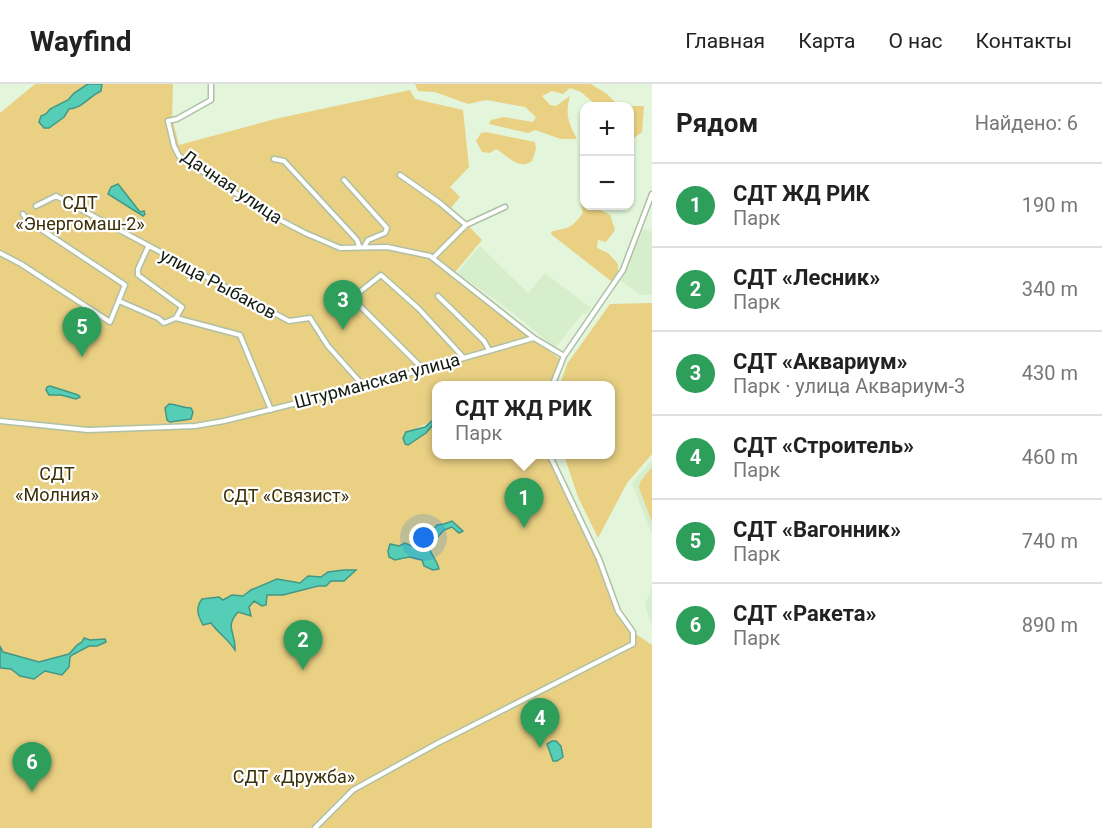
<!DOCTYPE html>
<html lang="ru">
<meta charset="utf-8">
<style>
:root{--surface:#fff;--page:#f2f2f2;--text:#222;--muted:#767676;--line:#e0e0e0;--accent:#7c3aed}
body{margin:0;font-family:Roboto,sans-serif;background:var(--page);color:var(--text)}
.controls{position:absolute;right:18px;top:18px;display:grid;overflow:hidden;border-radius:12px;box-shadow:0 2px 4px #0004}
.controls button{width:54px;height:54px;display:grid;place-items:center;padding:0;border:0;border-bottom:2px solid var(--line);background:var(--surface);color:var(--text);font:30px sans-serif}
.you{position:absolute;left:424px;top:454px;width:21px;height:21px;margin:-15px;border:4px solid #fff;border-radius:50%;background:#1a73e8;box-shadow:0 0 0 9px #1a73e833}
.badge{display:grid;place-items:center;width:39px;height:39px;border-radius:50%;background:var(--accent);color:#fff;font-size:20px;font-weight:700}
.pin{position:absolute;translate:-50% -50px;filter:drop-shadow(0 2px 3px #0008)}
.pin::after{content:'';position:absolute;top:32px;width:21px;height:18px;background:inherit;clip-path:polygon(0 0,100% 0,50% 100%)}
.popup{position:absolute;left:432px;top:297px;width:183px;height:78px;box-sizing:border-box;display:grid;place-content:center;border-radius:12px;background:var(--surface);filter:drop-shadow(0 2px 4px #0005);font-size:20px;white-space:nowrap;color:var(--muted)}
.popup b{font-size:22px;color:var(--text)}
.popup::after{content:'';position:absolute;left:50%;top:100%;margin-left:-12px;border:12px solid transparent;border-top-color:var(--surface)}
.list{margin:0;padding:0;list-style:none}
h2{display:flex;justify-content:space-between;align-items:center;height:78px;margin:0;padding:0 24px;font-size:26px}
h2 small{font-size:20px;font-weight:400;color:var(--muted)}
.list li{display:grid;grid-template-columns:39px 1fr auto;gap:18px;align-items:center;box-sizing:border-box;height:84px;padding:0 24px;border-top:2px solid var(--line)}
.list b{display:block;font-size:22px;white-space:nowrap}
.list p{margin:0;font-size:20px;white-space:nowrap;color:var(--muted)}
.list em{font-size:20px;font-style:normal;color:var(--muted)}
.map{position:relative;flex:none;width:652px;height:744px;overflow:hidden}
header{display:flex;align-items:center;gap:36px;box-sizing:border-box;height:84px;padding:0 30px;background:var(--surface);border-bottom:2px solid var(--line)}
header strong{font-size:28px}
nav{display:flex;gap:33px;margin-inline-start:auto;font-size:21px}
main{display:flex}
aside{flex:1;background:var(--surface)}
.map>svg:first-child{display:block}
.built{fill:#d7eecc}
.green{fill:#e9d083;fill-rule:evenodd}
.water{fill:#56ceb7;stroke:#429885;stroke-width:1.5}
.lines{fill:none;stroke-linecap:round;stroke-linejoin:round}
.minor-casing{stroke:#aec0a6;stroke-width:7}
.minor{stroke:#fff;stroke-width:4}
.labels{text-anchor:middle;stroke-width:4.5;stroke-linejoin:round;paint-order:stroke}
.street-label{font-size:18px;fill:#141b11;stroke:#fff}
.park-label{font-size:18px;fill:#3c3008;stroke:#fff}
</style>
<header>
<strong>Wayfind</strong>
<nav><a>Главная</a><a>Карта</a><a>О нас</a><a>Контакты</a></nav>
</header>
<main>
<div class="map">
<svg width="652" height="744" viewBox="0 0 652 744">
<rect width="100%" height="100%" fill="#e3f5da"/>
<!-- built -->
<path class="built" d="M643,145L652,148V211H641L621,197Z
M480,162L528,209L545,189L591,224L586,230H582L555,264L513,229L457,189Z
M652,376V450L632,399Z
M652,502V542L645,521Z"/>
<!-- green -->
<path class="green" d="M35,0H88L74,9L69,16L50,25L41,41L46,44L64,33L69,25C83,24 89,12 101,8L102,0H173L172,34L179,61L275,35L410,6L415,15L463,26L469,83L450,103L460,113L451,124L482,156L451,193L564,278L554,301L437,302V335C435,336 414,345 412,347L410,359L426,349L432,341L437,340V370L550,371L599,469L619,528L636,550L652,561V744H0V582L1,584L11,585L20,592L34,595L72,571L80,568L83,564L106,558L104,555L82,558L69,570L39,578L3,568L0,562V29ZM165,324H184L193,329L191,335L173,338L167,336ZM452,437V443L444,446L429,463L431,472L437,478L409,473L402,476L390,460L399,462L406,459L414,463L423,459L428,450ZM344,486H355L344,497H331L326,502C308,501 289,511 267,511L262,522L254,517C245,527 228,529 230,546C231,553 236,557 235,565C228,554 218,549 211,538L203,541L198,533V520L223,516L232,511L243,512L251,506L277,495L300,499L308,492L321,493L328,488Z
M415,0H591L607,10L619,22H644L642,48L630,57V22H597L581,8L570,4L563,10L552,7L542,12L550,21L556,22L570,12C565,29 568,39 577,55H561L535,46L528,49L489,40L491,36L504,33L533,38L536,33L525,23L486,16L468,20L435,8L418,7Z
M486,48L535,58L536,65L532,77C519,87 507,71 496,65L490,69L482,68L476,57L481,49Z
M584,116V122H594L610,131L615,146L606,158L598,156L597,164L608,169L618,180V188L611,197L552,151L551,148C557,145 562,146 567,144C573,142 579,134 583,129L581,120Z
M652,219V370L627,399L598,454L578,413L564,371L611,370V302L560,301L567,280L610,220Z
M652,383V438L639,404L640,398Z"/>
<!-- water -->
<path class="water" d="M88,0H102L101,7C88,13 83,24 69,25L64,33L49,44H44L39,38L41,32L46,30L50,25L68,16L74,9Z
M118,100L140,128L144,127L145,130L143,132L108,110L111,103Z
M50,302L78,311L80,313L76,315L61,311H49L46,306L47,303Z
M169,320C177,320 182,324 191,324L193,328L191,335L170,338L167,336L165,324Z
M434,335H437L436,341L432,342L426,349L408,361L405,360L403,354L406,348L425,343Z
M452,437L463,447L459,449L452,443L444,446L429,463C431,471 437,476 439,485L433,486L424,482L422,476L409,473L395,476L389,473L388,467L390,460L399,462L405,459L414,463L423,458L437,441L444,440Z
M344,486H356L344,497H331L326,502H318L283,511H267L266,521L262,522L254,517L249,523L251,532L238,528C224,544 236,548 235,566C228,555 218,549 211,539L203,541C198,532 195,524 202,515L219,513L223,516L232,511L243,512L251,506L277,495L300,499L308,492L321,493L328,488Z
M84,554L90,556L105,555L106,558L97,562H89L72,571L70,573L69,583L62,591L45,587L34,595L20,592L11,585L1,584L0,582V562L3,568L39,578L69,570L77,561L82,558Z
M552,657H556L561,662L563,673L557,677H553L547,660Z"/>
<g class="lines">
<defs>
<path id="minor" d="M211,0V16L177,35L168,37L174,62L179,72L261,126L305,149L340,164L387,163L430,172L534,254
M274,75L284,77L357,156L359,162
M400,91L440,119L466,141
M344,96L387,144L385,149L368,156L364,163
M36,122L56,112L289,237L310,234L328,262L360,298L358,304
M148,163L138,185V191L182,223L176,234
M0,169L21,180L110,238L125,201L27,136L23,130
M433,174L466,141L505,123
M438,212L484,257L489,266
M119,217L158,234L164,239L176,234L240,251L271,326
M423,285L352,214L381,191L419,225L463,273
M552,302L564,272L623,186L652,110
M0,337L88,346L195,342L224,337L358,304L534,254L564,272
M315,744L353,706L438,659L633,560V548L618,527L599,475L549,370"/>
</defs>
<!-- minor casing -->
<use href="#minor" class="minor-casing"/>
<!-- minor -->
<use href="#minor" class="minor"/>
</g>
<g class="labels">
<!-- street labels -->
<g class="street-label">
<text transform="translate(232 103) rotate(34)" y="6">Дачная улица</text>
<text transform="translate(218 200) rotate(28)" y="6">улица Рыбаков</text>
<text transform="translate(377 297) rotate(-15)" y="6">Штурманская улица</text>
</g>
<!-- park labels -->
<g class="park-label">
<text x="80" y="125">СДТ<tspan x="80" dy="21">«Энергомаш-2»</tspan></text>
<text x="57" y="396">СДТ<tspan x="57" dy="21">«Молния»</tspan></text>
<text x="286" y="418">СДТ «Связист»</text>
<text x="294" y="699">СДТ «Дружба»</text>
</g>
</g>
</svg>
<div class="controls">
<button>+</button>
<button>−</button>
</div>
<div class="you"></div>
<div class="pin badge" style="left:524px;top:444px;background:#2e9e5b">1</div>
<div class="popup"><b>СДТ ЖД РИК</b>Парк</div>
<div class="pin badge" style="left:303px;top:586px;background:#2e9e5b">2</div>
<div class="pin badge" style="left:343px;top:246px;background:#2e9e5b">3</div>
<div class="pin badge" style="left:540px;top:664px;background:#2e9e5b">4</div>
<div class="pin badge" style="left:82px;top:273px;background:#2e9e5b">5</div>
<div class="pin badge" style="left:32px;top:708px;background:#2e9e5b">6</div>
</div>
<aside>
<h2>Рядом<small>Найдено: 6</small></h2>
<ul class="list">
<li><span class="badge" style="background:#2e9e5b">1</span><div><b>СДТ ЖД РИК</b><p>Парк</p></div><em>190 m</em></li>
<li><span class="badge" style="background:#2e9e5b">2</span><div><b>СДТ «Лесник»</b><p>Парк</p></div><em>340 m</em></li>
<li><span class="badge" style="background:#2e9e5b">3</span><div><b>СДТ «Аквариум»</b><p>Парк · улица Аквариум-3</p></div><em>430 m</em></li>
<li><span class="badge" style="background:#2e9e5b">4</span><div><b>СДТ «Строитель»</b><p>Парк</p></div><em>460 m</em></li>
<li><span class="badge" style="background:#2e9e5b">5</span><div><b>СДТ «Вагонник»</b><p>Парк</p></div><em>740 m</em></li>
<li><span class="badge" style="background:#2e9e5b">6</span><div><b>СДТ «Ракета»</b><p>Парк</p></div><em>890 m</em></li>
</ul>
</aside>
</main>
